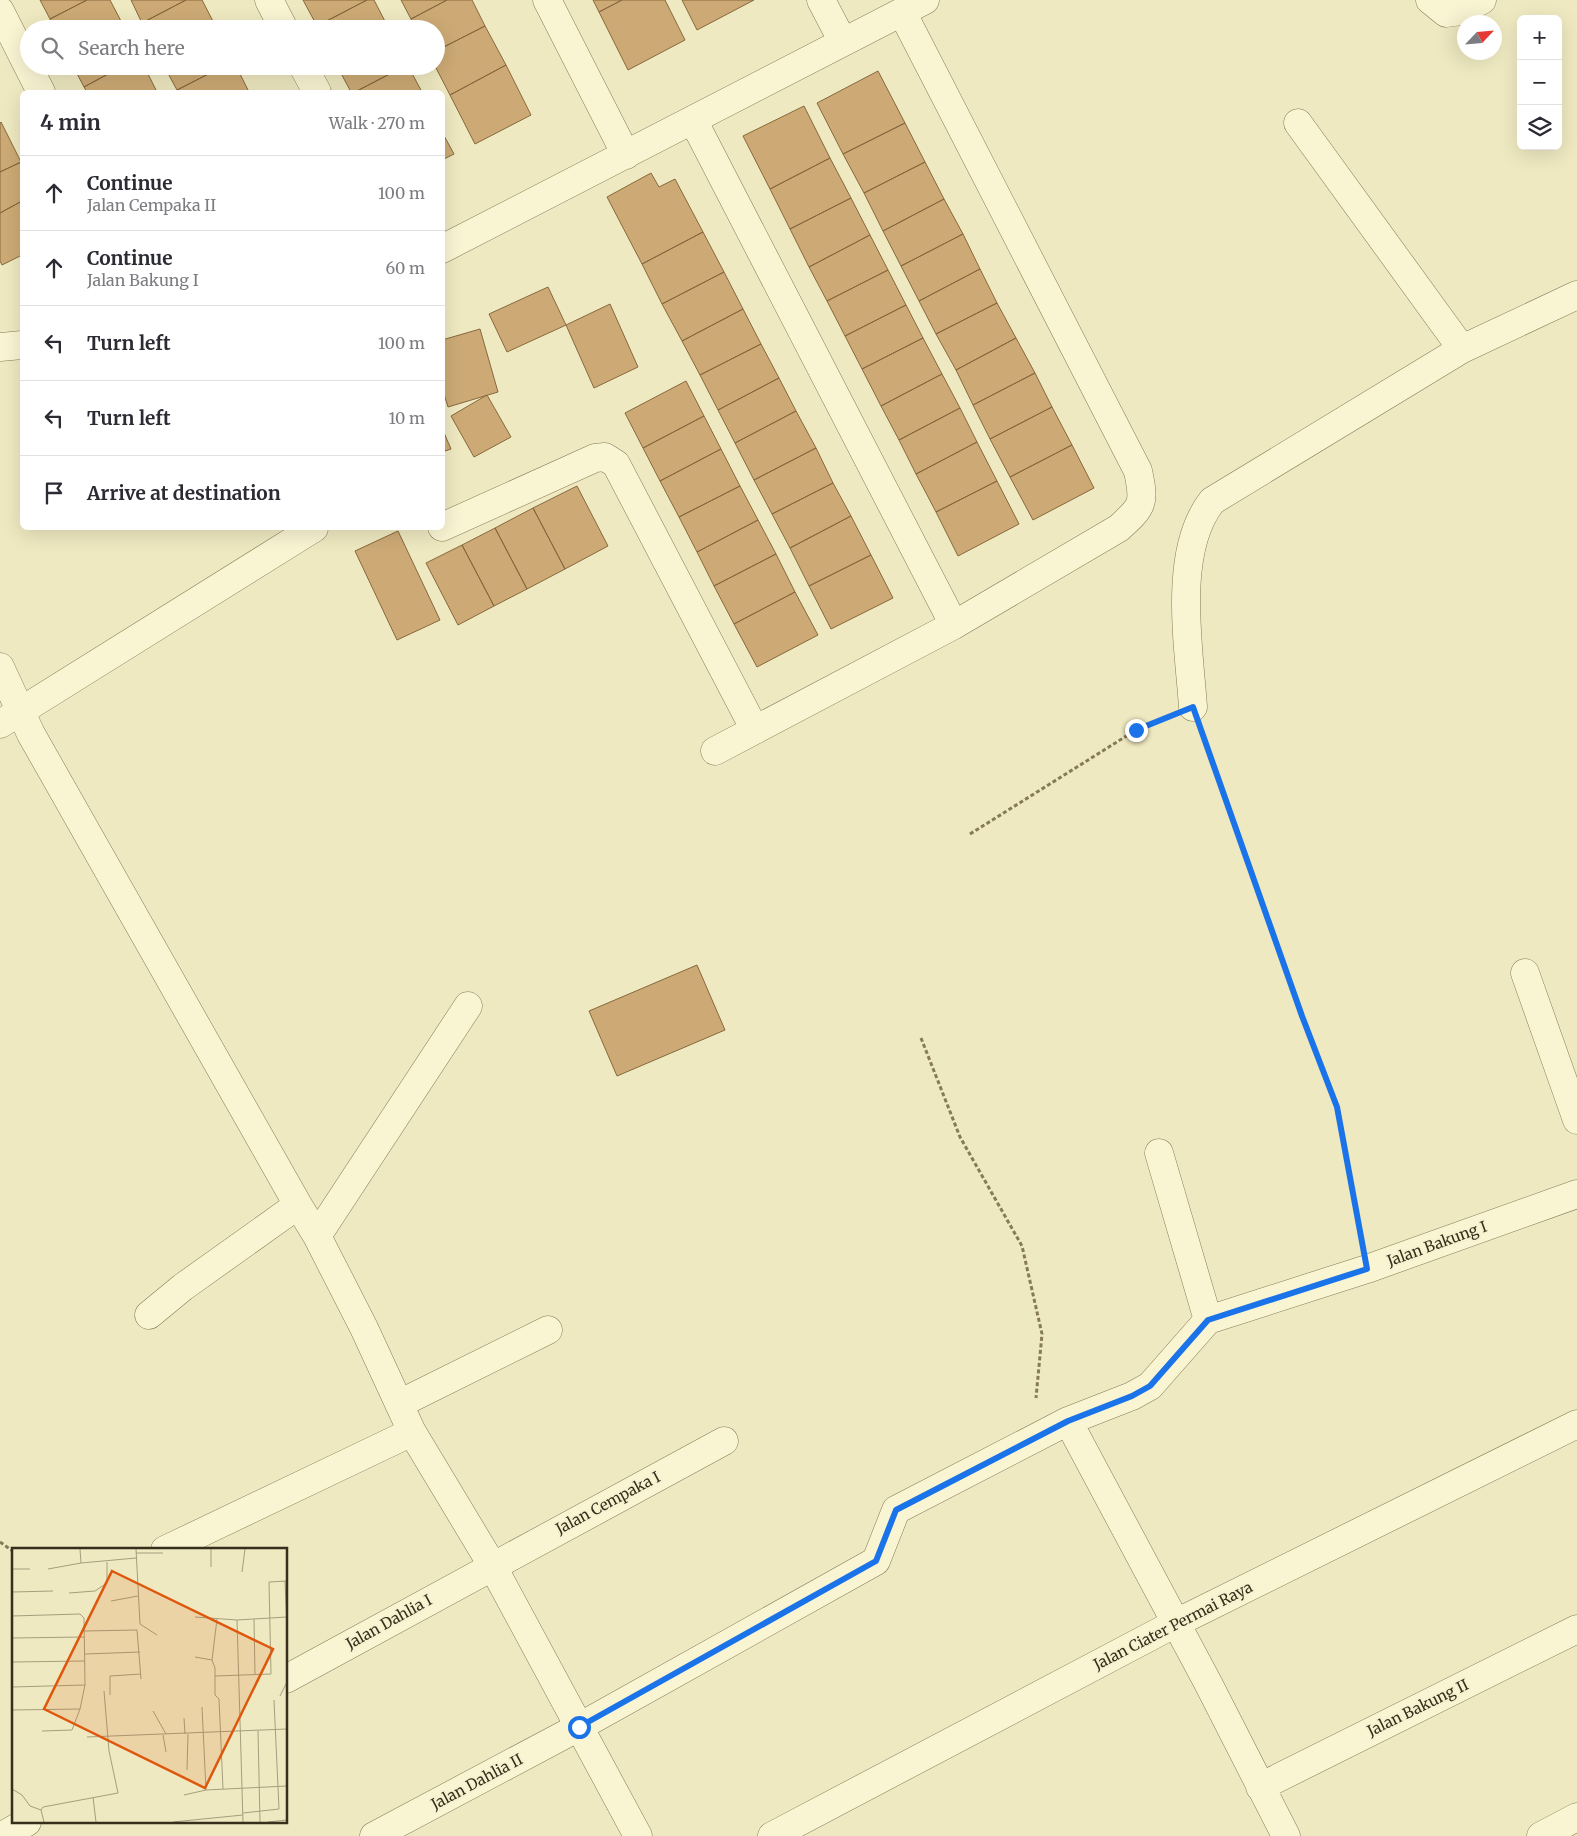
<!DOCTYPE html>
<meta charset="utf-8">
<style>
:root{--surface:#fff;--page:#f7f7f7;--text:#2b2b33;--muted:#7c7c81;--line:#e1e1e2}
body{margin:0;font-family:Merriweather,serif;background:var(--page);color:var(--text)}
.controls{position:absolute;right:15px;top:15px;display:grid;overflow:hidden;border-radius:8px;box-shadow:0 5px 20px #0002}
.controls button{width:45px;height:45px;display:grid;place-items:center;padding:0;border:0;border-bottom:1px solid var(--line);background:var(--surface);color:var(--text);font:25px sans-serif}
.compass{position:absolute;left:1457px;top:15px;width:45px;height:45px;border-radius:50%;background:var(--surface);box-shadow:0 5px 20px #0002;rotate:64deg}
.stop{position:absolute;width:15px;height:15px;margin:-11px;border:4px solid #1a73e8;border-radius:50%;background:#fff}
.stop.end{background:#1a73e8;border-color:#fff;box-shadow:0 1px 5px #0008}
.list{margin:0;padding:0;list-style:none}
h2{display:flex;justify-content:space-between;align-items:center;height:65px;margin:0;padding:0 20px;font-size:21px}
h2 small{font-size:16px;font-weight:400;color:var(--muted)}
.list li{display:grid;grid-template-columns:32px 1fr auto;gap:15px;align-items:center;box-sizing:border-box;height:75px;padding:0 20px;border-top:1px solid var(--line)}
.list b{display:block;font-size:19px;white-space:nowrap}
.list p{margin:0;font-size:16px;white-space:nowrap;color:var(--muted)}
.list em{font-size:16px;font-style:normal;color:var(--muted)}
.icon{flex:none;width:28px;height:28px;fill:none;stroke:currentColor;stroke-width:2;stroke-linecap:round;stroke-linejoin:round}
.map{position:relative;flex:none;width:1577px;height:1836px;overflow:hidden}
.search{position:absolute;background:var(--surface);box-shadow:0 5px 20px #0002;left:20px;top:20px;width:425px;height:55px;display:flex;align-items:center;gap:12px;box-sizing:border-box;padding:0 18px;border-radius:28px;color:var(--muted);font-size:19px}
.panel{position:absolute;background:var(--surface);box-shadow:0 5px 20px #0002;left:20px;top:90px;width:425px;height:440px;border-radius:8px}
.map>svg:first-child{display:block}
.building{fill:#cdaa75;stroke:#87683d}
.lines{fill:none;stroke-linecap:round;stroke-linejoin:round}
.minor-casing{stroke:#877a58;stroke-width:29}
.path{stroke:#877a58;stroke-width:3;stroke-dasharray:4 2.5;stroke-linecap:butt}
.minor{stroke:#f9f5d3;stroke-width:28}
.route{stroke:#1a73e8;stroke-width:6}
.labels{text-anchor:middle;stroke-width:4;stroke-linejoin:round;paint-order:stroke}
.street-label{font-size:15px;fill:#372e1c;stroke:#f6f2cf}
.inset-road{fill:none;stroke:#a59e7e;stroke-width:1}
.view{fill:#df570d;fill-opacity:0.15;stroke:#df570d;stroke-width:2.5}
.inset-edge{fill:none;stroke:#372e1c;stroke-width:2.5}
</style>
<div class="map">
<svg width="1577" height="1836" viewBox="0 0 1577 1836">
<rect width="100%" height="100%" fill="#eee9c0"/>
<!-- building -->
<path class="building" d="M40,0H87L50,19Z
M87,0H110L122,23L110,29H54L50,19Z
M131,0H186L142,23Z
M186,0H202L215,25L208,29H145L142,23Z
M303,0H367L317,26Z
M367,0H374L389,29H318L317,26Z
M401,0H447L411,19Z
M447,0H472L485,26L436,51V29H416L411,19Z
M593,0H622L599,12Z
M622,0H665L685,40L628,70L599,12Z
M682,0H754L697,30Z
M485,26L506,65L450,95L435,66L436,51Z
M506,65L531,115L475,144L450,95Z
M73,66H123L84,87Z
M123,66H144L156,90L150,92H87L84,87Z
M164,66H224L177,90Z
M224,66H236L249,92H178L177,90Z
M337,66H405L355,92H351Z
M405,66H408L422,92H355Z
M878,71L905,123L843,154L817,103Z
M804,106L830,158L770,189L743,136Z
M1,122L21,162L0,172V123Z
M905,123L925,162L864,193L843,154Z
M442,132L454,154L442,160Z
M830,158L851,198L790,229L770,189Z
M21,162L22,166V201L0,213V172Z
M925,162L944,199L883,231L864,193Z
M651,173L659,187L675,179L703,232L642,264L607,197Z
M851,198L870,235L809,267L790,229Z
M944,199L963,234L901,266L883,231Z
M22,201V255L2,265L0,261V213Z
M703,232L724,272L662,304L642,264Z
M963,234L980,269L919,301L901,266Z
M870,235L888,270L827,301L809,267Z
M980,269L997,303L936,334L919,301Z
M888,270L906,305L845,336L827,301Z
M724,272L743,309L682,341L662,304Z
M548,287L566,325L507,352L489,314Z
M997,303L1016,338L956,370L936,334Z
M610,304L638,367L594,388L566,325Z
M906,305L923,338L862,369L845,336Z
M743,309L761,344L700,375L682,341Z
M480,329L498,392L448,407L442,388V340Z
M923,338L942,374L881,406L862,369Z
M1016,338L1035,373L973,405L956,370Z
M761,344L779,378L718,410L700,375Z
M1035,373L1052,407L990,439L973,405Z
M942,374L960,408L899,440L881,406Z
M779,378L796,411L735,443L718,410Z
M686,381L704,416L643,448L625,413Z
M487,395L511,437L474,457L451,416Z
M1052,407L1072,445L1010,477L990,439Z
M960,408L977,442L916,474L899,440Z
M796,411L816,448L754,480L735,443Z
M704,416L721,449L660,481L643,448Z
M442,428L451,449L442,452Z
M977,442L997,481L936,512L916,474Z
M1072,445L1094,488L1033,520L1010,477Z
M816,448L833,483L772,514L754,480Z
M721,449L740,486L679,517L660,481Z
M997,481L1019,524L958,556L936,512Z
M833,483L851,516L790,548L772,514Z
M577,486L608,546L565,569L533,508Z
M740,486L758,520L697,552L679,517Z
M533,508L565,569L527,589L495,528Z
M851,516L871,555L809,586L790,548Z
M758,520L776,554L714,586L697,552Z
M495,528L527,589L494,606L462,545Z
M398,531L440,620L397,640L355,551Z
M462,545L494,606L458,625L426,563Z
M776,554L795,592L734,624L714,586Z
M871,555L893,598L831,629L809,586Z
M795,592L818,635L757,667L734,624Z
M697,965L725,1030L617,1076L589,1011Z"/>
<g class="lines">
<defs>
<path id="minor" d="M269,0L284,29
M547,0L626,155
M821,0L843,42
M1430,0L1446,13L1461,11L1482,0
M0,11L41,92
M303,66L317,92
M693,120L954,625
M1298,123L1462,349
M442,249L925,0
M0,347L22,345
M442,527L595,458L605,457L616,464L755,730
M0,667L31,734L298,1205L317,1236L364,1328L412,1432L492,1565L638,1836
M1193,707C1189,647 1172,552 1212,501L1462,349L1577,295
M0,724L314,528
M715,751L954,625L1119,528C1143,506 1145,504 1138,471L902,12
M1525,973L1577,1120
M1159,1153L1208,1320
M317,1236L468,1006
M149,1315L183,1287L298,1205
M399,1404L548,1330
M1068,1421L1208,1683L1286,1836
M165,1550L412,1432
M286,1679L724,1441
M1260,1787L1577,1629
M2,1836L27,1822
M374,1836L579,1727L876,1561L896,1510L1068,1421L1132,1396L1150,1386L1208,1320L1367,1269L1577,1194
M772,1836L1176,1623L1577,1424
M1541,1836L1577,1817"/>
</defs>
<!-- minor casing -->
<use href="#minor" class="minor-casing"/>
<!-- path -->
<path class="path" d="M1204,738L1302,1016L1337,1107L1361,1236
M970,834L1136,730L1162,719
M921,1038L960,1137L1022,1246L1042,1334L1036,1398
M0,1542L14,1552"/>
<!-- minor -->
<use href="#minor" class="minor"/>
</g>
<g class="lines">
<!-- route -->
<path class="route" d="M579,1727L876,1561L896,1510L1068,1421L1132,1396L1150,1386L1208,1320L1367,1269L1337,1107L1302,1016L1193,707L1136,730"/>
</g>
<g class="labels">
<!-- street labels -->
<g class="street-label">
<text transform="translate(1437 1244) rotate(-20)" y="5">Jalan Bakung I</text>
<text transform="translate(608 1503) rotate(-28)" y="5">Jalan Cempaka I</text>
<text transform="translate(389 1622) rotate(-29)" y="5">Jalan Dahlia I</text>
<text transform="translate(1173 1626) rotate(-27)" y="5">Jalan Ciater Permai Raya</text>
<text transform="translate(1418 1708) rotate(-26)" y="5">Jalan Bakung II</text>
<text transform="translate(477 1782) rotate(-28)" y="5">Jalan Dahlia II</text>
</g>
</g>
<!-- overview -->
<g transform="translate(12 1548)">
<rect width="275" height="275" fill="#eee9c0"/>
<path class="inset-road" d="M68,1L69,15L124,10M124,1L128,76L145,87M199,1V19M124,5H151M0,21H18M36,21L69,15M230,24L233,1M273,33L275,78M0,44L41,43M57,45L83,43L95,35V14M99,53L126,48M0,68L68,66L72,70L73,137L68,161L60,182L30,183M183,69L225,72L275,69M205,71L200,112L203,120V147L207,151L211,241M242,71L243,127M225,72L231,274M72,83L125,82L129,131M0,90L72,89M73,106L128,104M183,109L200,112M0,114L73,113M203,128L259,126L257,34L275,33M0,139L73,137M98,147V128L129,126M268,148L275,134M190,159L194,242M0,162L68,161M141,163L154,186M172,170L173,186M246,183L248,274M151,187L154,204M75,189L275,181M175,222L176,186M0,241L10,247L18,258L29,262M172,247L194,242L275,238M81,249L84,274M231,265L267,261L262,152M32,274L29,262L31,259L106,245L97,203L92,143M161,274L231,267M256,274L275,272"/>
<path class="view" d="M100,23L261,101L193,240L32,161Z"/>
<rect width="275" height="275" class="inset-edge"/>
</g>
</svg>
<div class="controls">
<button>+</button>
<button>−</button>
<button><svg class="icon" aria-label="layers" viewBox="0 0 24 24"><path d="M12 4l9 5-9 5-9-5zM3 14l9 5 9-5"/></svg></button>
</div>
<svg class="compass" viewBox="-18 -18 36 36"><path d="M0-13l5 13h-10z" fill="#e53935"/><path d="M0 13l5-13h-10z" fill="#7c7c81"/></svg>
<div class="stop" style="left:579px;top:1727px"></div>
<div class="stop end" style="left:1136px;top:730px"></div>
<div class="search"><svg class="icon" aria-label="search" viewBox="0 0 24 24"><circle cx="10" cy="10" r="6"/><path d="M15 15l6 6"/></svg>Search here</div>
<section class="panel">
<h2>4 min<small>Walk · 270 m</small></h2>
<ul class="list">
<li><svg class="icon" aria-label="ahead" viewBox="0 0 24 24"><path d="M12 20V5M6 11l6-6 6 6"/></svg><div><b>Continue</b><p>Jalan Cempaka II</p></div><em>100 m</em></li>
<li><svg class="icon" aria-label="ahead" viewBox="0 0 24 24"><path d="M12 20V5M6 11l6-6 6 6"/></svg><div><b>Continue</b><p>Jalan Bakung I</p></div><em>60 m</em></li>
<li><svg class="icon" aria-label="left" viewBox="0 0 24 24"><path d="M17 20v-9H6M10 6l-5 5 5 5"/></svg><div><b>Turn left</b></div><em>100 m</em></li>
<li><svg class="icon" aria-label="left" viewBox="0 0 24 24"><path d="M17 20v-9H6M10 6l-5 5 5 5"/></svg><div><b>Turn left</b></div><em>10 m</em></li>
<li><svg class="icon" aria-label="arrive" viewBox="0 0 24 24"><path d="M6 21V4h12l-3 4 3 4H6"/></svg><div><b>Arrive at destination</b></div></li>
</ul>
</section>
</div>
